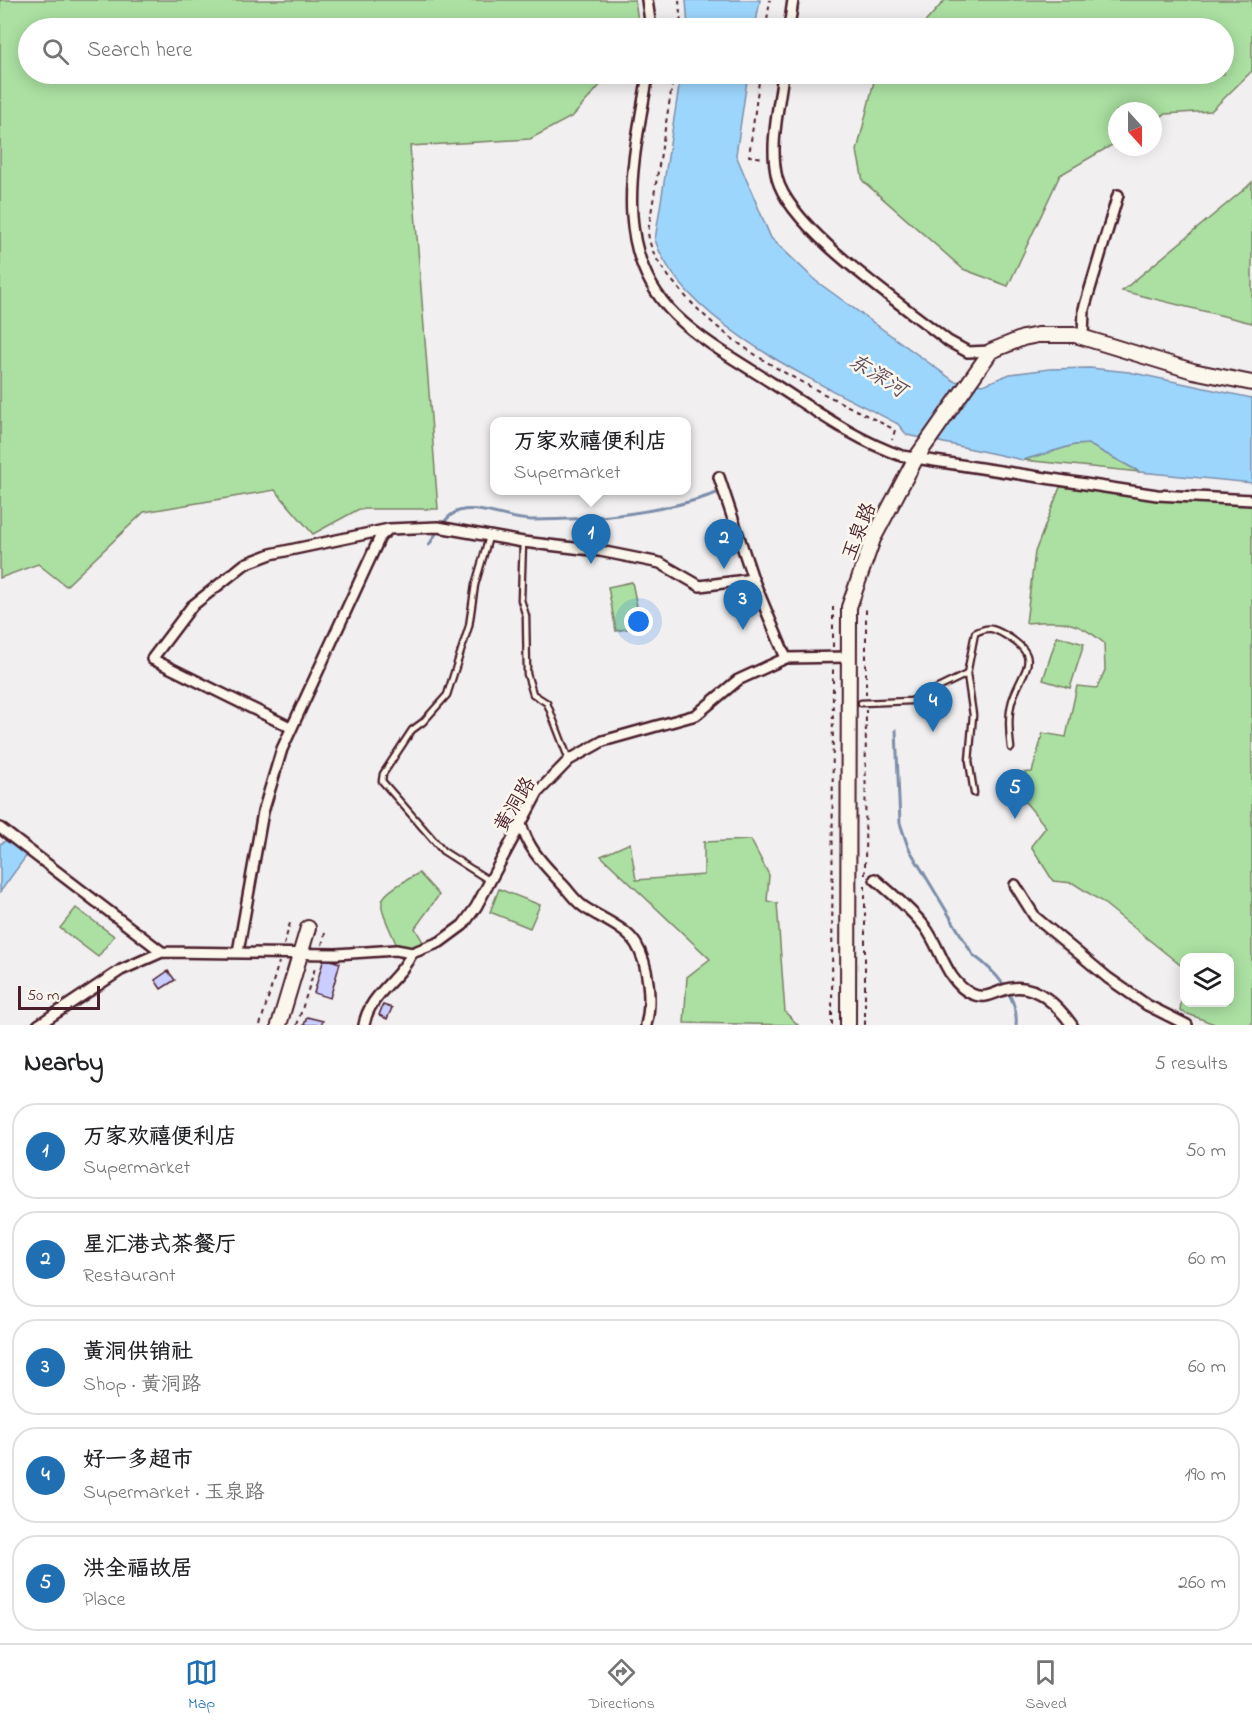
<!DOCTYPE html>
<meta charset="utf-8">
<style>
:root{--surface:#fff;--page:#f2f2f2;--text:#202124;--muted:#757577;--line:#e0e0e0;--accent:#1f6fb2}
body{margin:0;font-family:"Indie Flower","LXGW WenKai TC",sans-serif;background:var(--page);color:var(--text)}
.controls{position:absolute;right:18px;bottom:18px;display:grid;overflow:hidden;border-radius:12px;box-shadow:0 3px 15px #0003}
.controls button{width:54px;height:54px;display:grid;place-items:center;padding:0;border:0;border-bottom:2px solid var(--line);background:var(--surface);color:var(--text);font:30px sans-serif}
.compass{position:absolute;left:1108px;top:102px;width:54px;height:54px;border-radius:50%;background:var(--surface);box-shadow:0 3px 15px #0003;rotate:159deg}
.scale{position:absolute;left:18px;bottom:15px;width:82px;box-sizing:border-box;padding-left:6px;border:3px solid #4a1f2b;border-top:0;font-size:16px;line-height:21px;white-space:nowrap;color:#4a1f2b;-webkit-text-stroke:4px #fbf7ec;paint-order:stroke}
.you{position:absolute;left:639px;top:622px;width:21px;height:21px;margin:-15px;border:4px solid #fff;border-radius:50%;background:#1a73e8;box-shadow:0 0 0 9px #1a73e833}
.badge{display:grid;place-items:center;width:39px;height:39px;border-radius:50%;background:var(--accent);color:#fff;font-size:20px;font-weight:700}
.pin{position:absolute;translate:-50% -50px;filter:drop-shadow(0 2px 3px #0008)}
.pin::after{content:'';position:absolute;top:32px;width:21px;height:18px;background:inherit;clip-path:polygon(0 0,100% 0,50% 100%)}
.popup{position:absolute;left:490px;top:417px;width:201px;height:78px;box-sizing:border-box;display:grid;place-content:center;border-radius:12px;background:var(--surface);filter:drop-shadow(0 2px 4px #0005);font-size:20px;white-space:nowrap;color:var(--muted)}
.popup b{font-size:22px;color:var(--text)}
.popup::after{content:'';position:absolute;left:50%;top:100%;margin-left:-12px;border:12px solid transparent;border-top-color:var(--surface)}
.list{margin:0;padding:0;list-style:none}
h2{display:flex;justify-content:space-between;align-items:center;height:78px;margin:0;padding:0 24px;font-size:26px}
h2 small{font-size:20px;font-weight:400;color:var(--muted)}
.list li{display:grid;grid-template-columns:39px 1fr auto;gap:18px;align-items:center;box-sizing:border-box;height:96px;margin:0 12px 12px;padding:0 12px;border:2px solid var(--line);border-radius:24px}
.list b{display:block;font-size:22px;white-space:nowrap}
.list p{margin:0;font-size:20px;white-space:nowrap;color:var(--muted)}
.list em{font-size:20px;font-style:normal;color:var(--muted)}
.icon{flex:none;width:33px;height:33px;fill:none;stroke:currentColor;stroke-width:2;stroke-linecap:round;stroke-linejoin:round}
.map{position:relative;flex:none;width:1252px;height:1025px;overflow:hidden}
.search{position:absolute;background:var(--surface);box-shadow:0 3px 15px #0003;left:18px;right:18px;top:18px;height:66px;display:flex;align-items:center;gap:15px;box-sizing:border-box;padding:0 21px;border-radius:33px;color:var(--muted);font-size:22px}
.sheet{height:618px;background:var(--surface)}
nav{display:flex;justify-content:space-around;align-items:center;box-sizing:border-box;height:84px;border-top:2px solid var(--line);background:var(--surface);font-size:16px;color:var(--muted)}
nav a{display:grid;justify-items:center;gap:3px}
nav .on{color:var(--accent)}
.map>svg:first-child{display:block}
.green{fill:#abe0a2;stroke:#7a8066;stroke-width:1.5}
.water{fill:#9dd6fd;stroke:#7c8da9;stroke-width:1.5}
.lines{fill:none;stroke-linecap:round;stroke-linejoin:round}
.stream{stroke:#7c8da9;stroke-width:3}
.building{fill:#c9cdff;stroke:#4a1f2b;stroke-width:1.5}
.lane-casing{stroke:#4a1f2b;stroke-width:9}
.street-casing{stroke:#4a1f2b;stroke-width:14}
.secondary-casing{stroke:#4a1f2b;stroke-width:18}
.path{stroke:#4a1f2b;stroke-width:2;stroke-dasharray:4.5 4.5;stroke-linecap:butt}
.lane{stroke:#fbf7ec;stroke-width:4.5}
.street{stroke:#fbf7ec;stroke-width:9}
.secondary{stroke:#fbf7ec;stroke-width:14}
.labels{text-anchor:middle;stroke-width:5;stroke-linejoin:round;paint-order:stroke}
.street-label{font-size:20px;fill:#4a1f2b;stroke:#fbf7ec}
.water-label{font-size:21px;font-style:italic;fill:#5f4d60;stroke:#fbf7ec}
</style>
<div class="map">
<svg width="1252" height="1025" viewBox="0 0 1252 1025">
<rect width="100%" height="100%" fill="#f1eff0"/>
<filter id="ink" filterUnits="userSpaceOnUse"><feTurbulence type="fractalNoise" baseFrequency=".0167" numOctaves="2"/><feDisplacementMap in="SourceGraphic" scale="12" xChannelSelector="R" yChannelSelector="G"/><feConvolveMatrix kernelMatrix="1 2 1 2 8 2 1 2 1" color-interpolation-filters="sRGB"/></filter>
<g filter="url(#ink)">
<!-- green -->
<path class="green" d="M0,0H635L639,28H28V74H610L573,116L530,139L410,146L438,509H359L313,534L275,490L144,512L66,586L38,564L0,578Z
M945,0H1252V71L1211,111L1165,114L1153,121V111H1117V142L1060,175L1008,286L963,269L863,181L857,151L874,81L880,74H1224V28H920Z
M1252,182V323L1122,291L1247,187Z
M1088,444L1140,472L1023,460L1074,445Z
M1060,487L1252,502V1025H1217L1180,1011L1184,976V1002H1230V957H1184V968L1101,901L1073,883L1053,881L1031,846L1046,827L1017,792L1018,773L1032,772L1043,733L1066,737L1077,686L1097,688L1105,670L1104,643C1077,620 1061,620 1026,623L1035,552Z
M632,582L641,626L616,631L608,587Z
M1057,636L1084,644L1070,688L1043,680Z
M751,840L769,875L767,901L777,903L785,1012L798,1025L684,1023L687,977L710,959L601,856L630,843L636,880L704,875V842Z
M419,873L439,895L415,928L423,942L413,948L397,946C376,897 371,900 419,873Z
M499,889L540,905L530,928L490,912Z
M76,908L114,936L98,957L60,928Z"/>
<!-- water -->
<path class="water" d="M686,0H760L755,28H688Z
M681,74H748L736,155L771,238L816,281L954,381L983,385L1010,374L1050,369L1090,368L1129,372L1252,398V483L1140,472L1088,444L1074,445L1023,460L907,435L898,424C825,386 683,324 655,240Z
M7,840L27,855L0,892V844Z"/>
<g class="lines">
<!-- stream -->
<path class="stream" d="M429,545C436,534 445,515 459,511C481,505 509,520 532,520C592,520 666,513 722,491
M896,730L900,823L908,847L973,955C994,970 1019,996 1016,1025"/>
</g>
<!-- building -->
<path class="building" d="M324,958L340,963L330,998L314,993Z
M168,971L175,980L161,989L155,980Z
M383,1005L392,1008L387,1019L379,1015Z
M307,1017L323,1021L321,1025H304Z"/>
<g class="lines">
<defs>
<path id="lane" d="M489,537L475,585L469,626L447,695L423,722L412,730L383,774L382,781L443,851L490,881
M523,542L521,600L526,616L527,674L533,694L547,703L569,760
M967,674L973,715L969,761L974,793
M861,703L911,701L967,674L975,633C988,626 993,628 1005,635C1045,658 1022,669 1012,701C1008,715 1009,733 1011,748"/>
<path id="street" d="M647,0L651,28
M789,28L793,0
M648,74C635,155 608,249 675,315C703,342 739,362 772,383C813,409 855,440 902,456L1157,495L1252,500
M783,74C779,107 769,145 777,178C790,230 905,306 948,341L968,352L991,351
M1083,337L1084,309L1118,195
M719,477L753,579L786,658
M290,727L152,659L192,606L245,564L271,554L389,529L438,527L523,542L600,551L660,563L700,586L753,579
M521,824C529,851 544,864 562,884C570,892 574,900 584,907C600,918 625,927 636,944C649,965 652,1002 646,1025
M0,828L162,952L336,954L396,950L412,953L440,942L463,925L476,907L538,792L569,760L603,741L696,715L738,680L786,658L849,657
M875,879C892,894 911,909 925,927C941,948 946,982 972,994C987,1001 997,990 1012,988C1037,984 1059,1007 1072,1025
M1015,885L1035,917L1108,978L1147,1005L1187,1025
M238,952L263,812L282,749L380,537L389,529
M38,1025L121,970L162,952
M364,1025C369,994 400,980 412,953"/>
<path id="secondary" d="M279,1025L308,928
M848,1025L849,607L873,539L916,458L991,351L1023,338L1038,335H1075L1193,371L1252,383"/>
</defs>
<!-- lane casing -->
<use href="#lane" class="lane-casing"/>
<!-- street casing -->
<use href="#street" class="street-casing"/>
<!-- secondary casing -->
<use href="#secondary" class="secondary-casing"/>
<!-- path -->
<path class="path" d="M679,0L681,28
M766,28L770,0
M674,74L648,232C650,253 662,269 675,284C732,355 817,389 895,430L892,440
M760,74L749,156L765,158
M833,647V607
M866,695V607
M865,875L866,710
M284,945L290,923
M322,945L325,933
M260,1025L279,962
M297,1025L316,965
M832,1025L833,668
M865,1025V881"/>
<!-- lane -->
<use href="#lane" class="lane"/>
<!-- street -->
<use href="#street" class="street"/>
<!-- secondary -->
<use href="#secondary" class="secondary"/>
</g>
</g>
<g class="labels">
<!-- street labels -->
<g class="street-label">
<text transform="translate(858 531) rotate(-68)" y="7">玉泉路</text>
<text transform="translate(514 804) rotate(-59)" y="7">黄洞路</text>
</g>
<!-- water labels -->
<g class="water-label">
<text transform="translate(878 375) rotate(32)" y="7">东深河</text>
</g>
</g>
</svg>
<div class="controls">
<button><svg class="icon" aria-label="layers" viewBox="0 0 24 24"><path d="M12 4l9 5-9 5-9-5zM3 14l9 5 9-5"/></svg></button>
</div>
<svg class="compass" viewBox="-18 -18 36 36"><path d="M0-13l5 13h-10z" fill="#e53935"/><path d="M0 13l5-13h-10z" fill="#757577"/></svg>
<div class="scale">50 m</div>
<div class="you"></div>
<div class="pin badge" style="left:591px;top:564px">1</div>
<div class="popup"><b>万家欢禧便利店</b>Supermarket</div>
<div class="pin badge" style="left:724px;top:569px">2</div>
<div class="pin badge" style="left:743px;top:630px">3</div>
<div class="pin badge" style="left:933px;top:732px">4</div>
<div class="pin badge" style="left:1015px;top:819px">5</div>
<div class="search"><svg class="icon" aria-label="search" viewBox="0 0 24 24"><circle cx="10" cy="10" r="6"/><path d="M15 15l6 6"/></svg>Search here</div>
</div>
<section class="sheet">
<h2>Nearby<small>5 results</small></h2>
<ul class="list">
<li><span class="badge">1</span><div><b>万家欢禧便利店</b><p>Supermarket</p></div><em>50 m</em></li>
<li><span class="badge">2</span><div><b>星汇港式茶餐厅</b><p>Restaurant</p></div><em>60 m</em></li>
<li><span class="badge">3</span><div><b>黄洞供销社</b><p>Shop · 黄洞路</p></div><em>60 m</em></li>
<li><span class="badge">4</span><div><b>好一多超市</b><p>Supermarket · 玉泉路</p></div><em>190 m</em></li>
<li><span class="badge">5</span><div><b>洪全福故居</b><p>Place</p></div><em>260 m</em></li>
</ul>
</section>
<nav>
<a class="on"><svg class="icon" aria-label="map" viewBox="0 0 24 24"><path d="M3 6l6-2 6 2 6-2v14l-6 2-6-2-6 2zM9 4v14M15 6v14"/></svg>Map</a>
<a><svg class="icon" aria-label="directions" viewBox="0 0 24 24"><path d="M12 3l9 9-9 9-9-9zM9 14v-3h6M13 9l2 2-2 2"/></svg>Directions</a>
<a><svg class="icon" aria-label="saved" viewBox="0 0 24 24"><path d="M7 4h10v16l-5-4-5 4z"/></svg>Saved</a>
</nav>
